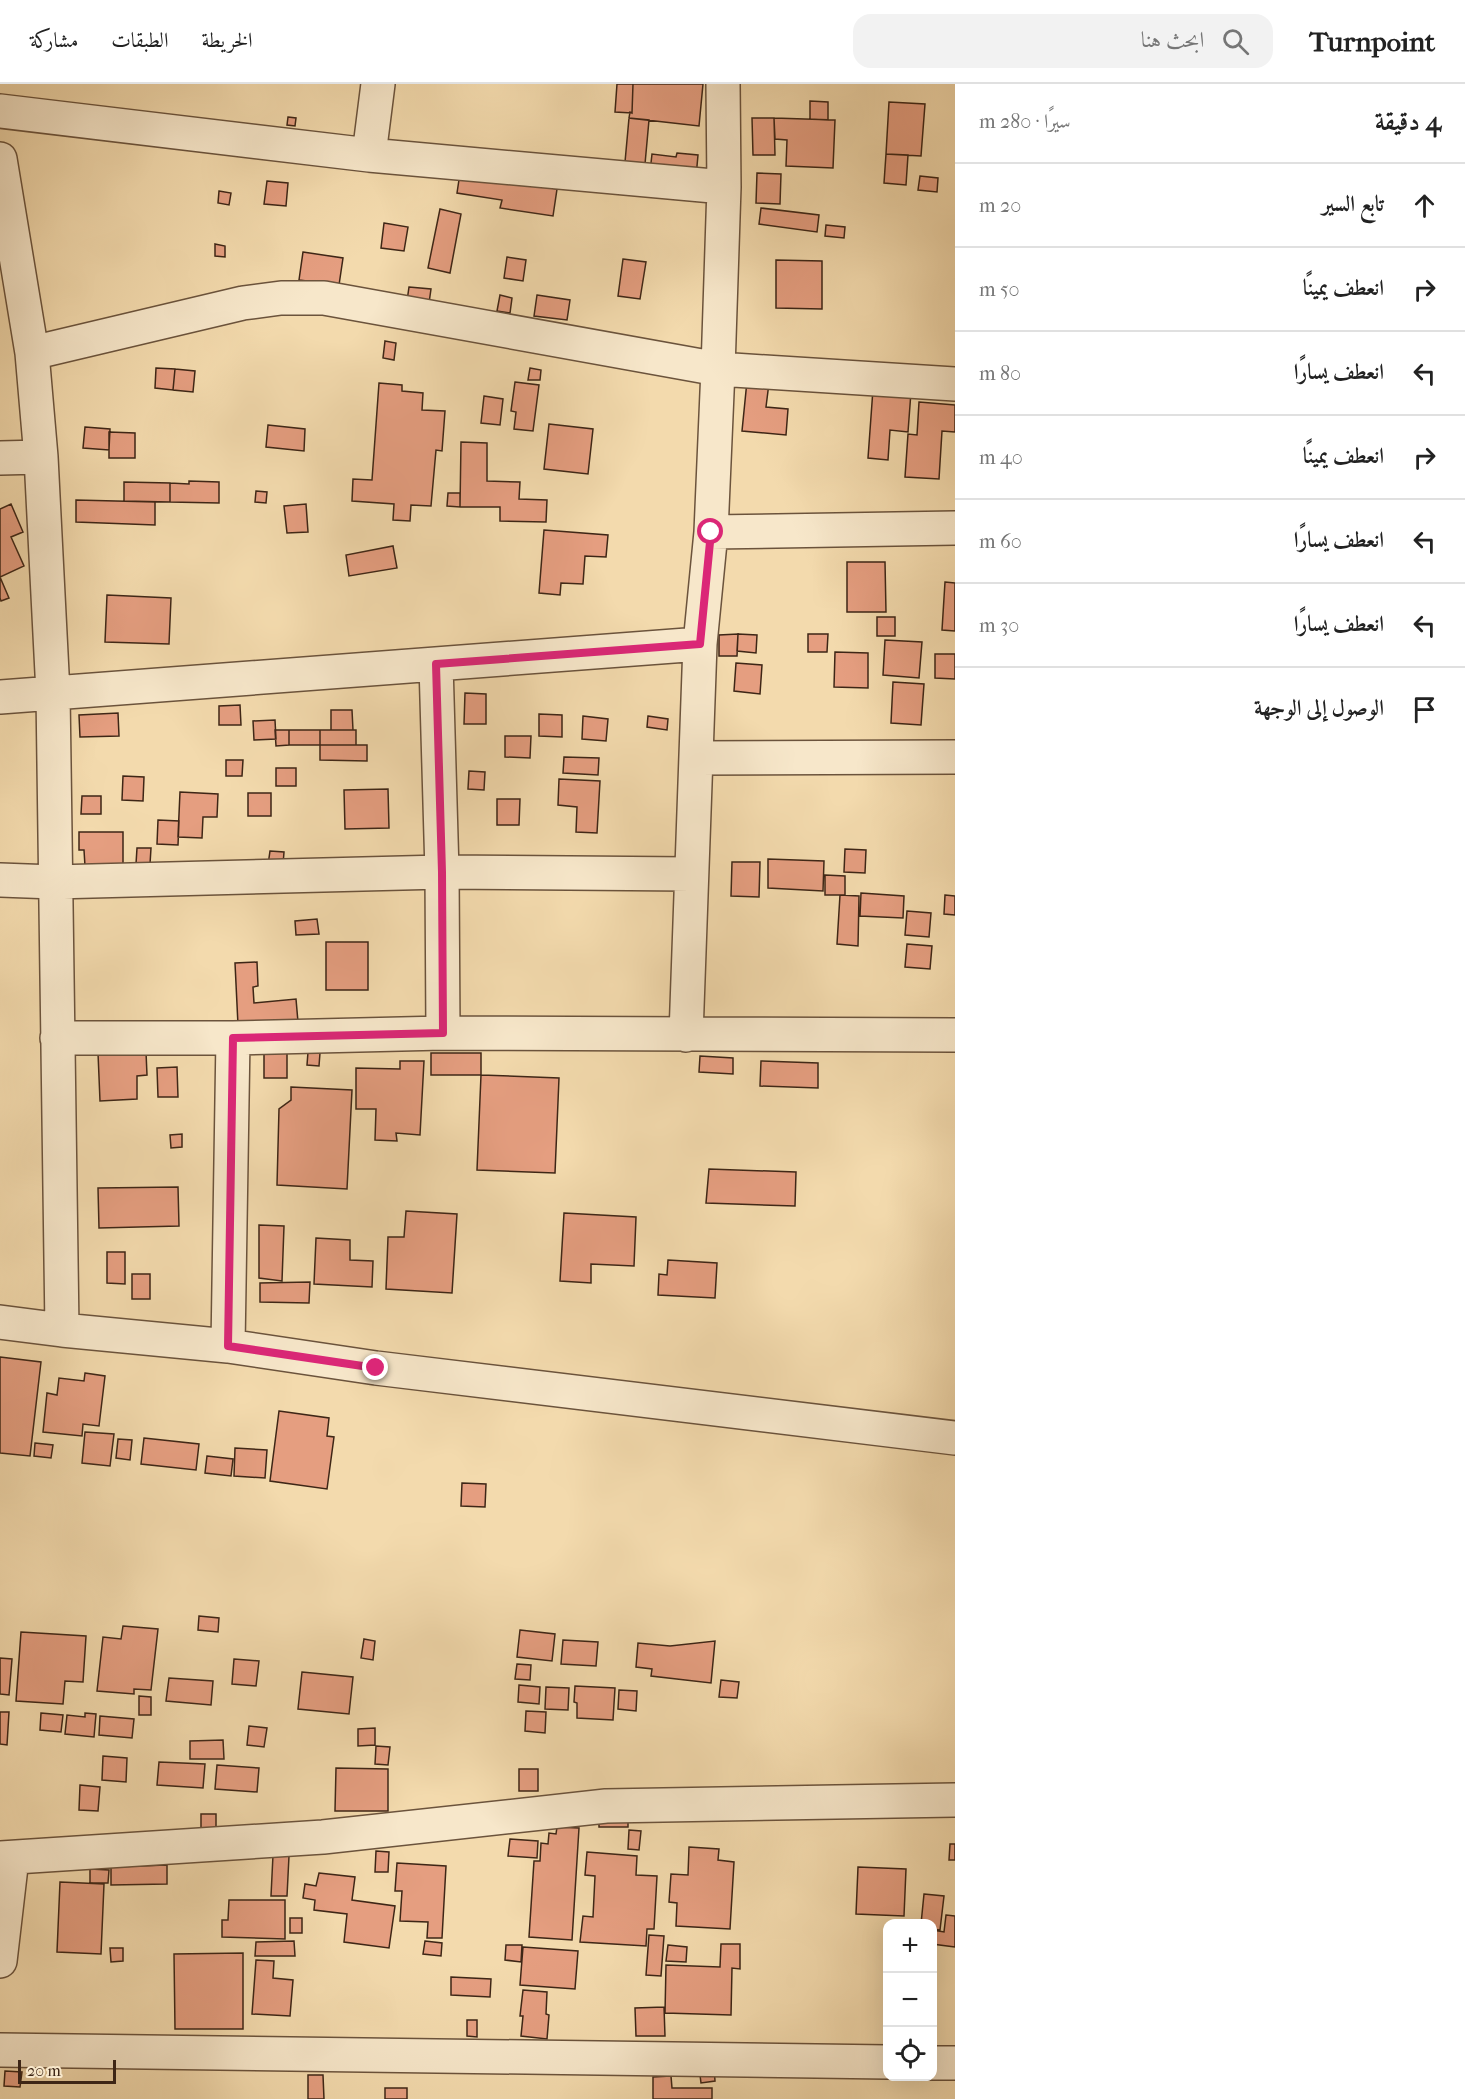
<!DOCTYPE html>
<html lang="ar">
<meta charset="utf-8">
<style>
:root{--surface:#fff;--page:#f2f2f2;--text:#222;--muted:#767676;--line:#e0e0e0}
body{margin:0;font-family:"IM FELL French Canon",Amiri,serif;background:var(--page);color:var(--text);direction:rtl}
.controls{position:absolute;right:18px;bottom:18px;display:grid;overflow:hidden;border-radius:12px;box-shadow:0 6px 24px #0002}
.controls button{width:54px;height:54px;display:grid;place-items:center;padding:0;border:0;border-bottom:2px solid var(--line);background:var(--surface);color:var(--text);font:30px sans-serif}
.scale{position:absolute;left:18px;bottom:15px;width:98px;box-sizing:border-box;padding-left:6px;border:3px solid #3e2616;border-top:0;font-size:16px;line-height:21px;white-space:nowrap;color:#3e2616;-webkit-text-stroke:4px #f7e7ca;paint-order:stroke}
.stop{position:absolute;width:18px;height:18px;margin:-14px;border:4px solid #db2777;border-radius:50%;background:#fff}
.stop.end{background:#db2777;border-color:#fff;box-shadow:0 2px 6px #0008}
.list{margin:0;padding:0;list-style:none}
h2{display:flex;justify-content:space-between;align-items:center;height:78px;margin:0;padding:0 24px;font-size:26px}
h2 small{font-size:20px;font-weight:400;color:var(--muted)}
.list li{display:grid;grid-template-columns:39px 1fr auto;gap:18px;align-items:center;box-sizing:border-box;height:84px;padding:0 24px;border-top:2px solid var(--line)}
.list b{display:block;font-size:22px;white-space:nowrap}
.list em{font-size:20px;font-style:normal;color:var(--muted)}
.icon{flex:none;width:33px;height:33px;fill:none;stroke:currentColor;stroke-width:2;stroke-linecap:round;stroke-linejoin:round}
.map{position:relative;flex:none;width:955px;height:2015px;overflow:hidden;direction:ltr}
header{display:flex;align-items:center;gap:36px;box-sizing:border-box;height:84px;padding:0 30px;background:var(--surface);border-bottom:2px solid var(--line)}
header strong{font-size:28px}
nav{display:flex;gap:33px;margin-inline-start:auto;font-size:21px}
.search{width:420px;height:54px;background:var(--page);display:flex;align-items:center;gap:15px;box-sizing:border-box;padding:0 21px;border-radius:18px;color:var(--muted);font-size:22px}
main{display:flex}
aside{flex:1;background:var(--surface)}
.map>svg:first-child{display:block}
.building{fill:#e59e80;stroke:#3e2616;stroke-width:1.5}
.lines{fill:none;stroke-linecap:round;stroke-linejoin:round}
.street-casing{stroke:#6b533c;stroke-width:36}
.street{stroke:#f7e7ca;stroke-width:33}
.route{stroke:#db2777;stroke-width:8}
</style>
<header>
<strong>Turnpoint</strong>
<div class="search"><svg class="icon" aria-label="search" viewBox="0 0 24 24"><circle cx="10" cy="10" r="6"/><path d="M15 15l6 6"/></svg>ابحث هنا</div>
<nav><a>الخريطة</a><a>الطبقات</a><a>مشاركة</a></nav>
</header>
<main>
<aside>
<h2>4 دقيقة<small>سيرًا · 280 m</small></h2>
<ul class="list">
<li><svg class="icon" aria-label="ahead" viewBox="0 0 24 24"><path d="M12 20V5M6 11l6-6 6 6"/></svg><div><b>تابع السير</b></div><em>20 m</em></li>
<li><svg class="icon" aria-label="right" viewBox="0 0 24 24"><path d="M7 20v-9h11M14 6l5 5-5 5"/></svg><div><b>انعطف يمينًا</b></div><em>50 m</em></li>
<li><svg class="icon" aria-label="left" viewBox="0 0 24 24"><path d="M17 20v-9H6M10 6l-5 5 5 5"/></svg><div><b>انعطف يسارًا</b></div><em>80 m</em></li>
<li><svg class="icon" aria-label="right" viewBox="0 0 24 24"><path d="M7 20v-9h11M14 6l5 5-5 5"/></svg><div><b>انعطف يمينًا</b></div><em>40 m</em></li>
<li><svg class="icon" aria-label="left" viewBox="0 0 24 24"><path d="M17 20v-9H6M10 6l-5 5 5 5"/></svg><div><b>انعطف يسارًا</b></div><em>60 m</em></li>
<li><svg class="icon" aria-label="left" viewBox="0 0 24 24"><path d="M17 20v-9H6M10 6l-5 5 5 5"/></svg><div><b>انعطف يسارًا</b></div><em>30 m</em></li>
<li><svg class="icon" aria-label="arrive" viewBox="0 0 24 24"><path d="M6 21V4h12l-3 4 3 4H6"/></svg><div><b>الوصول إلى الوجهة</b></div></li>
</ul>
</aside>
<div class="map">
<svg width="955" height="2015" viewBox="0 0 955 2015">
<rect width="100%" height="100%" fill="#f3daad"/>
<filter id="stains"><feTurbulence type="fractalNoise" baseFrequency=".00333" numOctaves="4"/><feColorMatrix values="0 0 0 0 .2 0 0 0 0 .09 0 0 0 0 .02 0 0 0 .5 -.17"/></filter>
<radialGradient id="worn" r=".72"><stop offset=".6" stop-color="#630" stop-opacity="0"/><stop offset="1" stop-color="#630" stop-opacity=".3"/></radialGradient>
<!-- building -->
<path class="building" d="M617,0H633L632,29L615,28Z
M633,0H703L699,42L629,34L630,28L632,29Z
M810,17L828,18V36L810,35Z
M889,18L925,20L921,72L886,70Z
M288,33L296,34L295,42L287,41Z
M629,34L649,36L645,80L625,78Z
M752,34H774L775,71H753Z
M774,34L835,36L833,84L786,82L787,56L775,55Z
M677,69L698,71L696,93L650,88L652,70L676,73Z
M886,70L908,71L906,101L884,99Z
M460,89L557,105L553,132L500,124L502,116L457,109Z
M757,89L781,90L780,120L756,119Z
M920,92L938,94L937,108L918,106Z
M267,97L288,99L286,122L264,120Z
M219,107L231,109L229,121L218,119Z
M761,124L819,131L817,148L759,140Z
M440,125L461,130L450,189L428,184Z
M384,139L408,143L404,167L381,164Z
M826,141L845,143L844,154L825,152Z
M215,160L225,162V173L215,172Z
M303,168L343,174L339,201L299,196Z
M507,173L526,176L523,197L504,194Z
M623,175L646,178L640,215L618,212Z
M776,176L822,177V225L776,224Z
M409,203L431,205L429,219L407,217Z
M500,211L512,214L510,229L497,227Z
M537,211L570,216L567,236L534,232Z
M385,257L396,259L394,276L383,274Z
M156,284L175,285L173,306L155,304Z
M530,284L541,286L540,296H528Z
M175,285L195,287L193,308L173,306Z
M747,297L769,299L766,323L788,325L786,351L742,347Z
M515,298L539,301L533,347L514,345L516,328L511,327Z
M379,299L402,301V307L423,309L422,326L445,327L442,367L436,366L431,422L411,421L410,437L393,436L394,420L352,417L353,395L372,396Z
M873,305L911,308L908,348L890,346L888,376L868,374Z
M484,312L503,315L500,341L481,339Z
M919,318L955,321V348L942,347L939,395L905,393L908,350L917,351Z
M549,340L593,345L588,390L544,385Z
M268,341L305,345L304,367L266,363Z
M85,343L110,345L109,366L83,364Z
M109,348L135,349V374H109Z
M461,358L487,359V397L520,398L519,415L547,416L546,438L500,437V423H460Z
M189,397L219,398V419L170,418V399L189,400Z
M124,398L170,399V418L124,417Z
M256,407L267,408L266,419L255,418Z
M448,409H460V423L447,422Z
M76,416L155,418V441L76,438Z
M11,420L23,448L11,453L24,482L0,493L9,514L1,517L0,514V425Z
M306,420L308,448L287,449L284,422Z
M544,446L608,451L606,473L585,472L583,500L561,499L560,511L539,509Z
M393,462L397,484L349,492L346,471Z
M847,478H885L886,528H847Z
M945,498L955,499V547L942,546Z
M107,511L171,514L169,560L105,558Z
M877,533H895V552H877Z
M738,550L757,551L756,569L737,567Z
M738,550L737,572H719V551Z
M808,550H828L827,568H808Z
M885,556L922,558L919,594L883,591Z
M835,568L868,569V604L834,603Z
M935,570H955V595L935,594Z
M736,579L762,581L760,610L734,607Z
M893,598L924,600L921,641L891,639Z
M465,609L486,610V640H464Z
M240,621L241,641H219V622Z
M331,626H352L353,646H331Z
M118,629L119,652L80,653L79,631Z
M539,630L562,631V653L539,652Z
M583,632L608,635L606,657L582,655Z
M648,632L668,635L667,646L647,643Z
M275,636L276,655L254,656L253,637Z
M275,646H289V661L276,662Z
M289,646H320V661H289Z
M320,646H356V661H320Z
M505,652H531L530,674L505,673Z
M320,661H367V677L320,676Z
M564,673L599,674L598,691L563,689Z
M226,676H243L242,692H226Z
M276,684H296V702H276Z
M469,687L485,688L484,706L468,705Z
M123,692L144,693L143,717L122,716Z
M559,695L600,697L597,749L576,748L577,723L558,721Z
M388,705L389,744L345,745L344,706Z
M180,708L218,710L217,733H203L202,754L178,753Z
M248,709H271V732H248Z
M82,712H101V730H81Z
M497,715H520L519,741H497Z
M158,736L179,737L178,761L157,760Z
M79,748H123V782H85L84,766H79Z
M137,764H151L150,780H136Z
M845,765L866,766L865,789L844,788Z
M270,767L284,768L283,781H268Z
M768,775L824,777L823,807L768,804Z
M732,778H760L759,813L731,812Z
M825,791L845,792V811H825Z
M861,809L904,812L903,834L860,832Z
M840,811L859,812L858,862L837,860Z
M945,811L955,812V831L944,830Z
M907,827L931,829L929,853L905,851Z
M317,835L319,850L296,851L295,837Z
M326,858H368V906H326Z
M907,860L932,862L930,885L905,883Z
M257,878L258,902L253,903L254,919L296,915L298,938L238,941L235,879Z
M146,968L147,991L137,992V1015L100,1017L98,969Z
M264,968H287V994H264Z
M308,968L320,969L319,982L307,981Z
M431,969H481V991H431Z
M700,972L733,974V990L699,988Z
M400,977H424L420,1051L396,1049L397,1057L375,1056L376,1025H356V984L400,985Z
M761,977L818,979V1004L760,1002Z
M177,983L178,1013H158L157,984Z
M481,991L559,994L555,1089L477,1086Z
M291,1003L352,1006L347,1105L277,1101L279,1025L291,1016Z
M182,1050V1063L171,1064L170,1051Z
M709,1085L796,1088L795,1122L706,1119Z
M178,1103L179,1142L99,1144L98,1104Z
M406,1127L457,1130L452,1209L386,1205L388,1153H404Z
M564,1129L636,1133L634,1182L591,1180V1199L560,1197Z
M259,1141L284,1142L282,1197L259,1194Z
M316,1154L350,1156V1176L373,1177L372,1203L314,1200Z
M107,1168H125V1200L107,1199Z
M668,1176L717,1179L715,1214L658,1211L659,1190L667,1191Z
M132,1190H150V1215H132Z
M310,1198L309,1219L260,1218V1199Z
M0,1273L41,1278L30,1372L0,1369Z
M85,1289L105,1292L99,1342L83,1340L82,1352L43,1348L47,1309L57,1311L59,1294L84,1297Z
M279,1327L329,1334L327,1352L334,1353L327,1405L270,1397Z
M85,1348L114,1350L110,1382L82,1379Z
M144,1354L199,1360L196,1386L141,1380Z
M118,1355L132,1356L130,1376L116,1374Z
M35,1359L53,1361L51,1374L34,1372Z
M235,1364L267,1366L265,1394L234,1392Z
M207,1372L233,1375L231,1392L205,1389Z
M462,1399L486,1400L485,1423L461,1422Z
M199,1532L219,1534L218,1548L198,1546Z
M123,1542L158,1545L151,1606L134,1605V1610L97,1607L103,1553L121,1555Z
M520,1546L555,1550L552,1577L517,1573Z
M21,1548L86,1552L83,1598L65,1597L63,1620L16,1617Z
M364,1555L375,1557L373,1576L361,1574Z
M563,1556L598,1558L596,1582L561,1580Z
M715,1557L711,1599L651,1592L652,1585L636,1583L638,1559L670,1562Z
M0,1574L12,1575L9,1611L0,1610Z
M234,1575L259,1577L256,1602L232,1600Z
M517,1580L531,1581L530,1596L515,1595Z
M302,1588L353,1593L349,1630L298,1625Z
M169,1594L213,1597L211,1621L166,1617Z
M721,1596L739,1598L737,1614L719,1613Z
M519,1601L540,1603L539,1620L518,1618Z
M575,1602L615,1604L613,1636L577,1634V1619L574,1618Z
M546,1603L569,1604L568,1626L545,1625Z
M619,1606L637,1607L636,1627L618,1625Z
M139,1612L151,1613V1631H139Z
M526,1627L546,1628L545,1649L525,1647Z
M0,1628H9L7,1661L0,1660Z
M41,1629L63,1631L61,1648L40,1646Z
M85,1629L96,1630L94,1653L65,1650L67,1631L85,1633Z
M100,1632L134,1635L132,1654L99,1651Z
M249,1642L267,1644L264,1663L247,1661Z
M375,1644V1661L358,1662V1645Z
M223,1656L224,1675H190V1657Z
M376,1662L390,1663L388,1681L375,1680Z
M103,1672L127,1674L126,1698L102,1696Z
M159,1678L205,1680L203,1704L157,1701Z
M217,1681L259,1684L257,1708L215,1705Z
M336,1684L388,1685V1727H335Z
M519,1685H538V1707H519Z
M80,1701L100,1703L98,1727L79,1726Z
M201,1730H216V1745H201Z
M628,1732V1743H599V1733Z
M557,1743L579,1744L572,1856L529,1853L534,1777H540L541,1759L548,1760L549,1749L556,1750Z
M629,1746L641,1747L639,1766L628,1765Z
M510,1755L538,1757L537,1774L508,1772Z
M950,1760H955V1776H949Z
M689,1763L719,1765L718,1776L734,1778L730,1845L676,1842L677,1819L669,1818L671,1790L688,1791Z
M376,1767L389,1768L388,1788H375Z
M587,1768L637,1772L636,1791L657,1792L654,1845H647L646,1862L580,1858L583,1832L593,1833L595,1792L585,1791Z
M273,1771L289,1772L287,1812H271Z
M397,1779L446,1782L442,1854H427L428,1838L400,1837L402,1807H395Z
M167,1781V1800L111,1801V1783Z
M858,1783L906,1785L904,1832L856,1830Z
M90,1785L109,1786L108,1799H90Z
M319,1789L355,1793L352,1816L395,1822L389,1864L344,1858L347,1830L314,1826L315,1816L303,1814L305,1800L316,1802Z
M60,1798L104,1800L101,1870L57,1868Z
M924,1810L944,1812L940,1846L932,1845V1840H921Z
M229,1816H285V1855L222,1853V1836H228Z
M946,1831L955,1832V1863L932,1860V1846L944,1848Z
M290,1834H302V1849H290Z
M649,1851L664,1852L661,1892L646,1891Z
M294,1857L295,1872H255L256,1858Z
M425,1857L442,1859L441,1872L423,1870Z
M721,1860H740V1885L732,1884L731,1931L665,1929L666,1881L720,1883Z
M506,1861H522L521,1878L505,1876Z
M668,1861L687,1863L686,1878L666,1877Z
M523,1863L578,1867L575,1905L520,1901Z
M110,1864H123V1877L111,1878Z
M243,1869V1945H175L174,1870Z
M256,1876L274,1877L273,1894L293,1896L290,1932L252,1930Z
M451,1893L491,1895L490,1913L451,1911Z
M523,1906L547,1908L546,1930L549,1931L547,1955L521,1952L523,1932H520Z
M664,1923L665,1952H636L635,1924Z
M467,1936H477V1953L467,1952Z
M714,1982L715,1997L701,1999L699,1983Z
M5,1987L22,1988L20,2003L4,2002Z
M308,1991H323L324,2015H308Z
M671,1992L672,2004H712V2015H653V1993Z
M385,2004H407V2015H385Z"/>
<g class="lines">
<defs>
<path id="street" d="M0,27L369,71L724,103
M369,71L378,0
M0,75L32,269L41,373L53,609L62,1246
M32,269L243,219L281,214H324L718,285L955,300
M0,374L41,373
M711,448L955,444
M436,580L442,788L443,949
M0,613L700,560
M696,674L955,673
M0,796L54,798L442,788L690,790
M686,951L700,560L711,448L718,285L724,103L723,0
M57,954H233L443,949L955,951
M0,1238L62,1246L228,1262L376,1284L955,1354
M228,1262L233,954
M0,1774L323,1753L606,1722L955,1716
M0,1877L12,1774
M0,1966L888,1978
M932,1979H955"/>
</defs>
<!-- street casing -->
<use href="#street" class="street-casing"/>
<!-- street -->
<use href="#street" class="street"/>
</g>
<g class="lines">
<!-- route -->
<path class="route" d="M376,1284L228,1262L233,954L443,949L442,788L436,580L700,560L711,448"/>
</g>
<rect width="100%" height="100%" filter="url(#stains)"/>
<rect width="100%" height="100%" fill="url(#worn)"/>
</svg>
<div class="controls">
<button>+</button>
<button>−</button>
<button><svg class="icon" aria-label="locate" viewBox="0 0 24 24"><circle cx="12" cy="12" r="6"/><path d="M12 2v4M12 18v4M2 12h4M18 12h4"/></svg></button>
</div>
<div class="scale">20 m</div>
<div class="stop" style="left:711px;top:448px"></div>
<div class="stop end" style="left:376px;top:1284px"></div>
</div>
</main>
